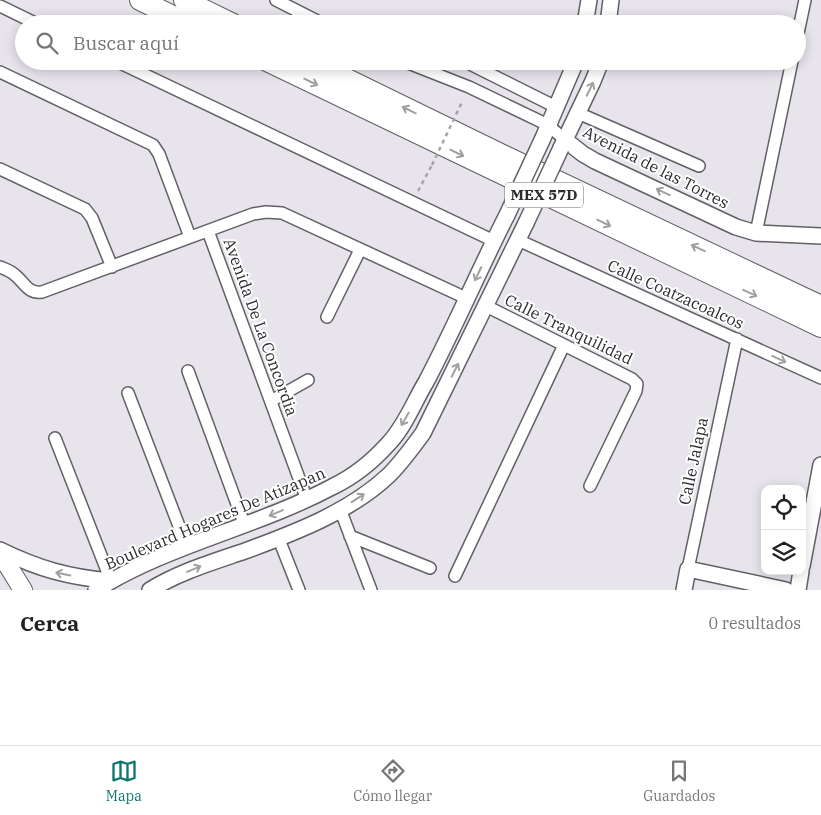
<!DOCTYPE html>
<html lang="es">
<meta charset="utf-8">
<style>
:root{--surface:#fff;--page:#f6f6f6;--text:#222;--muted:#767676;--line:#e0e0e0;--accent:#0f766e}
body{margin:0;font-family:"IBM Plex Serif",serif;background:var(--page);color:var(--text)}
.controls{position:absolute;right:15px;bottom:15px;display:grid;overflow:hidden;border-radius:10px;box-shadow:0 2px 12px #0003}
.controls button{width:45px;height:45px;display:grid;place-items:center;padding:0;border:0;border-bottom:1px solid var(--line);background:var(--surface);color:var(--text);font:25px sans-serif}
.list{margin:0;padding:0;list-style:none}
h2{display:flex;justify-content:space-between;align-items:center;height:65px;margin:0;padding:0 20px;font-size:21px}
h2 small{font-size:16px;font-weight:400;color:var(--muted)}
.icon{flex:none;width:28px;height:28px;fill:none;stroke:currentColor;stroke-width:2;stroke-linecap:round;stroke-linejoin:round}
.map{position:relative;flex:none;width:821px;height:590px;overflow:hidden}
.search{position:absolute;background:var(--surface);box-shadow:0 2px 12px #0003;left:15px;right:15px;top:15px;height:55px;display:flex;align-items:center;gap:12px;box-sizing:border-box;padding:0 18px;border-radius:28px;color:var(--muted);font-size:19px}
.sheet{height:155px;background:var(--surface)}
nav{display:flex;justify-content:space-around;align-items:center;box-sizing:border-box;height:70px;border-top:1px solid var(--line);background:var(--surface);font-size:14px;color:var(--muted)}
nav a{display:grid;justify-items:center;gap:2px}
nav .on{color:var(--accent)}
.map>svg:first-child{display:block}
.lines{fill:none;stroke-linecap:round;stroke-linejoin:round}
.street-casing{stroke:#635f66;stroke-width:14}
.secondary-casing{stroke:#635f66;stroke-width:18}
.primary-casing{stroke:#635f66;stroke-width:20}
.highway-casing{stroke:#635f66;stroke-width:22}
.path{stroke:#a7a4aa;stroke-width:2.5;stroke-dasharray:4 4;stroke-linecap:butt}
.street{stroke:#fff;stroke-width:11}
.secondary{stroke:#fff;stroke-width:15}
.primary{stroke:#fff;stroke-width:18}
.highway{stroke:#fff;stroke-width:20}
.secondary-bridge-casing{stroke:#635f66;stroke-width:18;stroke-linecap:butt}
.path-bridge{stroke:#a7a4aa;stroke-width:2.5;stroke-dasharray:4 4;stroke-linecap:butt}
.secondary-bridge{stroke:#fff;stroke-width:15}
.oneway{stroke:#a0a0a1}
.labels{text-anchor:middle;stroke-width:4;stroke-linejoin:round;paint-order:stroke}
.shield{fill:#fff;stroke:#6b6b6d;stroke-width:1}
.shield-label{font-size:15px;font-weight:bold;fill:#2c2b2e}
.street-label{font-size:16px;fill:#2c2b2e;stroke:#fff}
</style>
<div class="map">
<svg width="821" height="590" viewBox="0 0 821 590">
<rect width="100%" height="100%" fill="#e8e4ec"/>
<g class="lines">
<defs>
<path id="street" d="M276,0L323,24
M0,6L37,24
M797,38L805,0
M116,61L494,241
M403,61L469,87L548,125L565,140
M464,61L556,107
M0,72L153,145L159,154L190,237
M578,113L699,166
M0,169L85,209L92,218L112,267
M208,231L307,500
M756,233L792,61
M518,240L821,378
M0,267C5,269 11,271 15,275C25,283 28,294 42,292L253,214L266,212L282,213L466,298
M486,306L632,379L637,384L636,391L590,486
M327,317L360,250
M188,371L245,526
M128,393L187,547
M271,401L308,380
M55,438L111,581
M340,509L371,590
M350,536L430,568
M278,537L299,590
M688,569L737,339
M455,576L564,345"/>
<path id="secondary" d="M585,24L589,0
M608,24L611,0
M543,138L576,61
M565,140L583,154L595,161L736,227L756,233L821,236
M561,148L593,81L601,61
M0,550C39,569 68,577 111,581
M802,566L821,465
M96,590C167,545 257,527 332,487C353,477 373,461 389,443C405,426 414,402 426,382C455,327 479,270 507,215
M150,590C179,572 213,562 245,551C294,533 350,512 389,475C402,462 412,448 423,433L526,223
M684,590L688,569L786,590
M798,590L801,571"/>
<path id="primary" d="M0,553L23,590"/>
<path id="highway" d="M140,0L189,24
M184,0L233,24
M267,61L821,327
M310,61L511,159L821,306"/>
</defs>
<!-- street casing -->
<use href="#street" class="street-casing"/>
<!-- secondary casing -->
<use href="#secondary" class="secondary-casing"/>
<!-- primary casing -->
<use href="#primary" class="primary-casing"/>
<!-- highway casing -->
<use href="#highway" class="highway-casing"/>
<!-- path -->
<path class="path" d="M418,191L432,165"/>
<!-- street -->
<use href="#street" class="street"/>
<!-- secondary -->
<use href="#secondary" class="secondary"/>
<!-- primary -->
<use href="#primary" class="primary"/>
<!-- highway -->
<use href="#highway" class="highway"/>
<defs>
<path id="secondary-bridge" d="M507,215L543,138
M526,223L561,148"/>
</defs>
<!-- secondary-bridge casing -->
<use href="#secondary-bridge" class="secondary-bridge-casing"/>
<!-- path-bridge -->
<path class="path-bridge" d="M432,165L463,100"/>
<!-- secondary-bridge -->
<use href="#secondary-bridge" class="secondary-bridge"/>
</g>
<!-- one-way arrows -->
<defs><path id="oneway-shaft" d="M-6 0H5M1.5-3L5.5 0L1.5 3" fill="none" stroke-width="1.6" stroke-linecap="round" stroke-linejoin="round" transform="scale(1.25)"/></defs>
<g class="oneway">
<use href="#oneway-shaft" transform="translate(311 82) rotate(26)"/>
<use href="#oneway-shaft" transform="translate(590 89) rotate(-64)"/>
<use href="#oneway-shaft" transform="translate(409 110) rotate(-154)"/>
<use href="#oneway-shaft" transform="translate(457 153) rotate(26)"/>
<use href="#oneway-shaft" transform="translate(663 192) rotate(-155)"/>
<use href="#oneway-shaft" transform="translate(604 223) rotate(26)"/>
<use href="#oneway-shaft" transform="translate(698 248) rotate(-155)"/>
<use href="#oneway-shaft" transform="translate(478 274) rotate(116)"/>
<use href="#oneway-shaft" transform="translate(750 293) rotate(25)"/>
<use href="#oneway-shaft" transform="translate(779 359) rotate(25)"/>
<use href="#oneway-shaft" transform="translate(455 370) rotate(-63)"/>
<use href="#oneway-shaft" transform="translate(405 419) rotate(120)"/>
<use href="#oneway-shaft" transform="translate(358 498) rotate(-33)"/>
<use href="#oneway-shaft" transform="translate(276 513) rotate(157)"/>
<use href="#oneway-shaft" transform="translate(194 569) rotate(-23)"/>
<use href="#oneway-shaft" transform="translate(63 574) rotate(-168)"/>
</g>
<g class="labels">
<!-- shield labels -->
<rect class="shield" x="505" y="182.5" width="78" height="25" rx="4"/>
<g class="shield-label">
<text x="544" y="200">MEX 57D</text>
</g>
<!-- street labels -->
<g class="street-label">
<text transform="translate(656 167) rotate(27)" y="6">Avenida de las Torres</text>
<text transform="translate(676 294) rotate(24)" y="6">Calle Coatzacoalcos</text>
<text transform="translate(261 327) rotate(70)" y="6">Avenida De La Concordia</text>
<text transform="translate(569 329) rotate(26)" y="6">Calle Tranquilidad</text>
<text transform="translate(693 461) rotate(-78)" y="6">Calle Jalapa</text>
<text transform="translate(215 518) rotate(-23)" y="6">Boulevard Hogares De Atizapan</text>
</g>
</g>
</svg>
<div class="controls">
<button><svg class="icon" aria-label="locate" viewBox="0 0 24 24"><circle cx="12" cy="12" r="6"/><path d="M12 2v4M12 18v4M2 12h4M18 12h4"/></svg></button>
<button><svg class="icon" aria-label="layers" viewBox="0 0 24 24"><path d="M12 4l9 5-9 5-9-5zM3 14l9 5 9-5"/></svg></button>
</div>
<div class="search"><svg class="icon" aria-label="search" viewBox="0 0 24 24"><circle cx="10" cy="10" r="6"/><path d="M15 15l6 6"/></svg>Buscar aquí</div>
</div>
<section class="sheet">
<h2>Cerca<small>0 resultados</small></h2>
<ul class="list">
</ul>
</section>
<nav>
<a class="on"><svg class="icon" aria-label="map" viewBox="0 0 24 24"><path d="M3 6l6-2 6 2 6-2v14l-6 2-6-2-6 2zM9 4v14M15 6v14"/></svg>Mapa</a>
<a><svg class="icon" aria-label="directions" viewBox="0 0 24 24"><path d="M12 3l9 9-9 9-9-9zM9 14v-3h6M13 9l2 2-2 2"/></svg>Cómo llegar</a>
<a><svg class="icon" aria-label="saved" viewBox="0 0 24 24"><path d="M7 4h10v16l-5-4-5 4z"/></svg>Guardados</a>
</nav>
